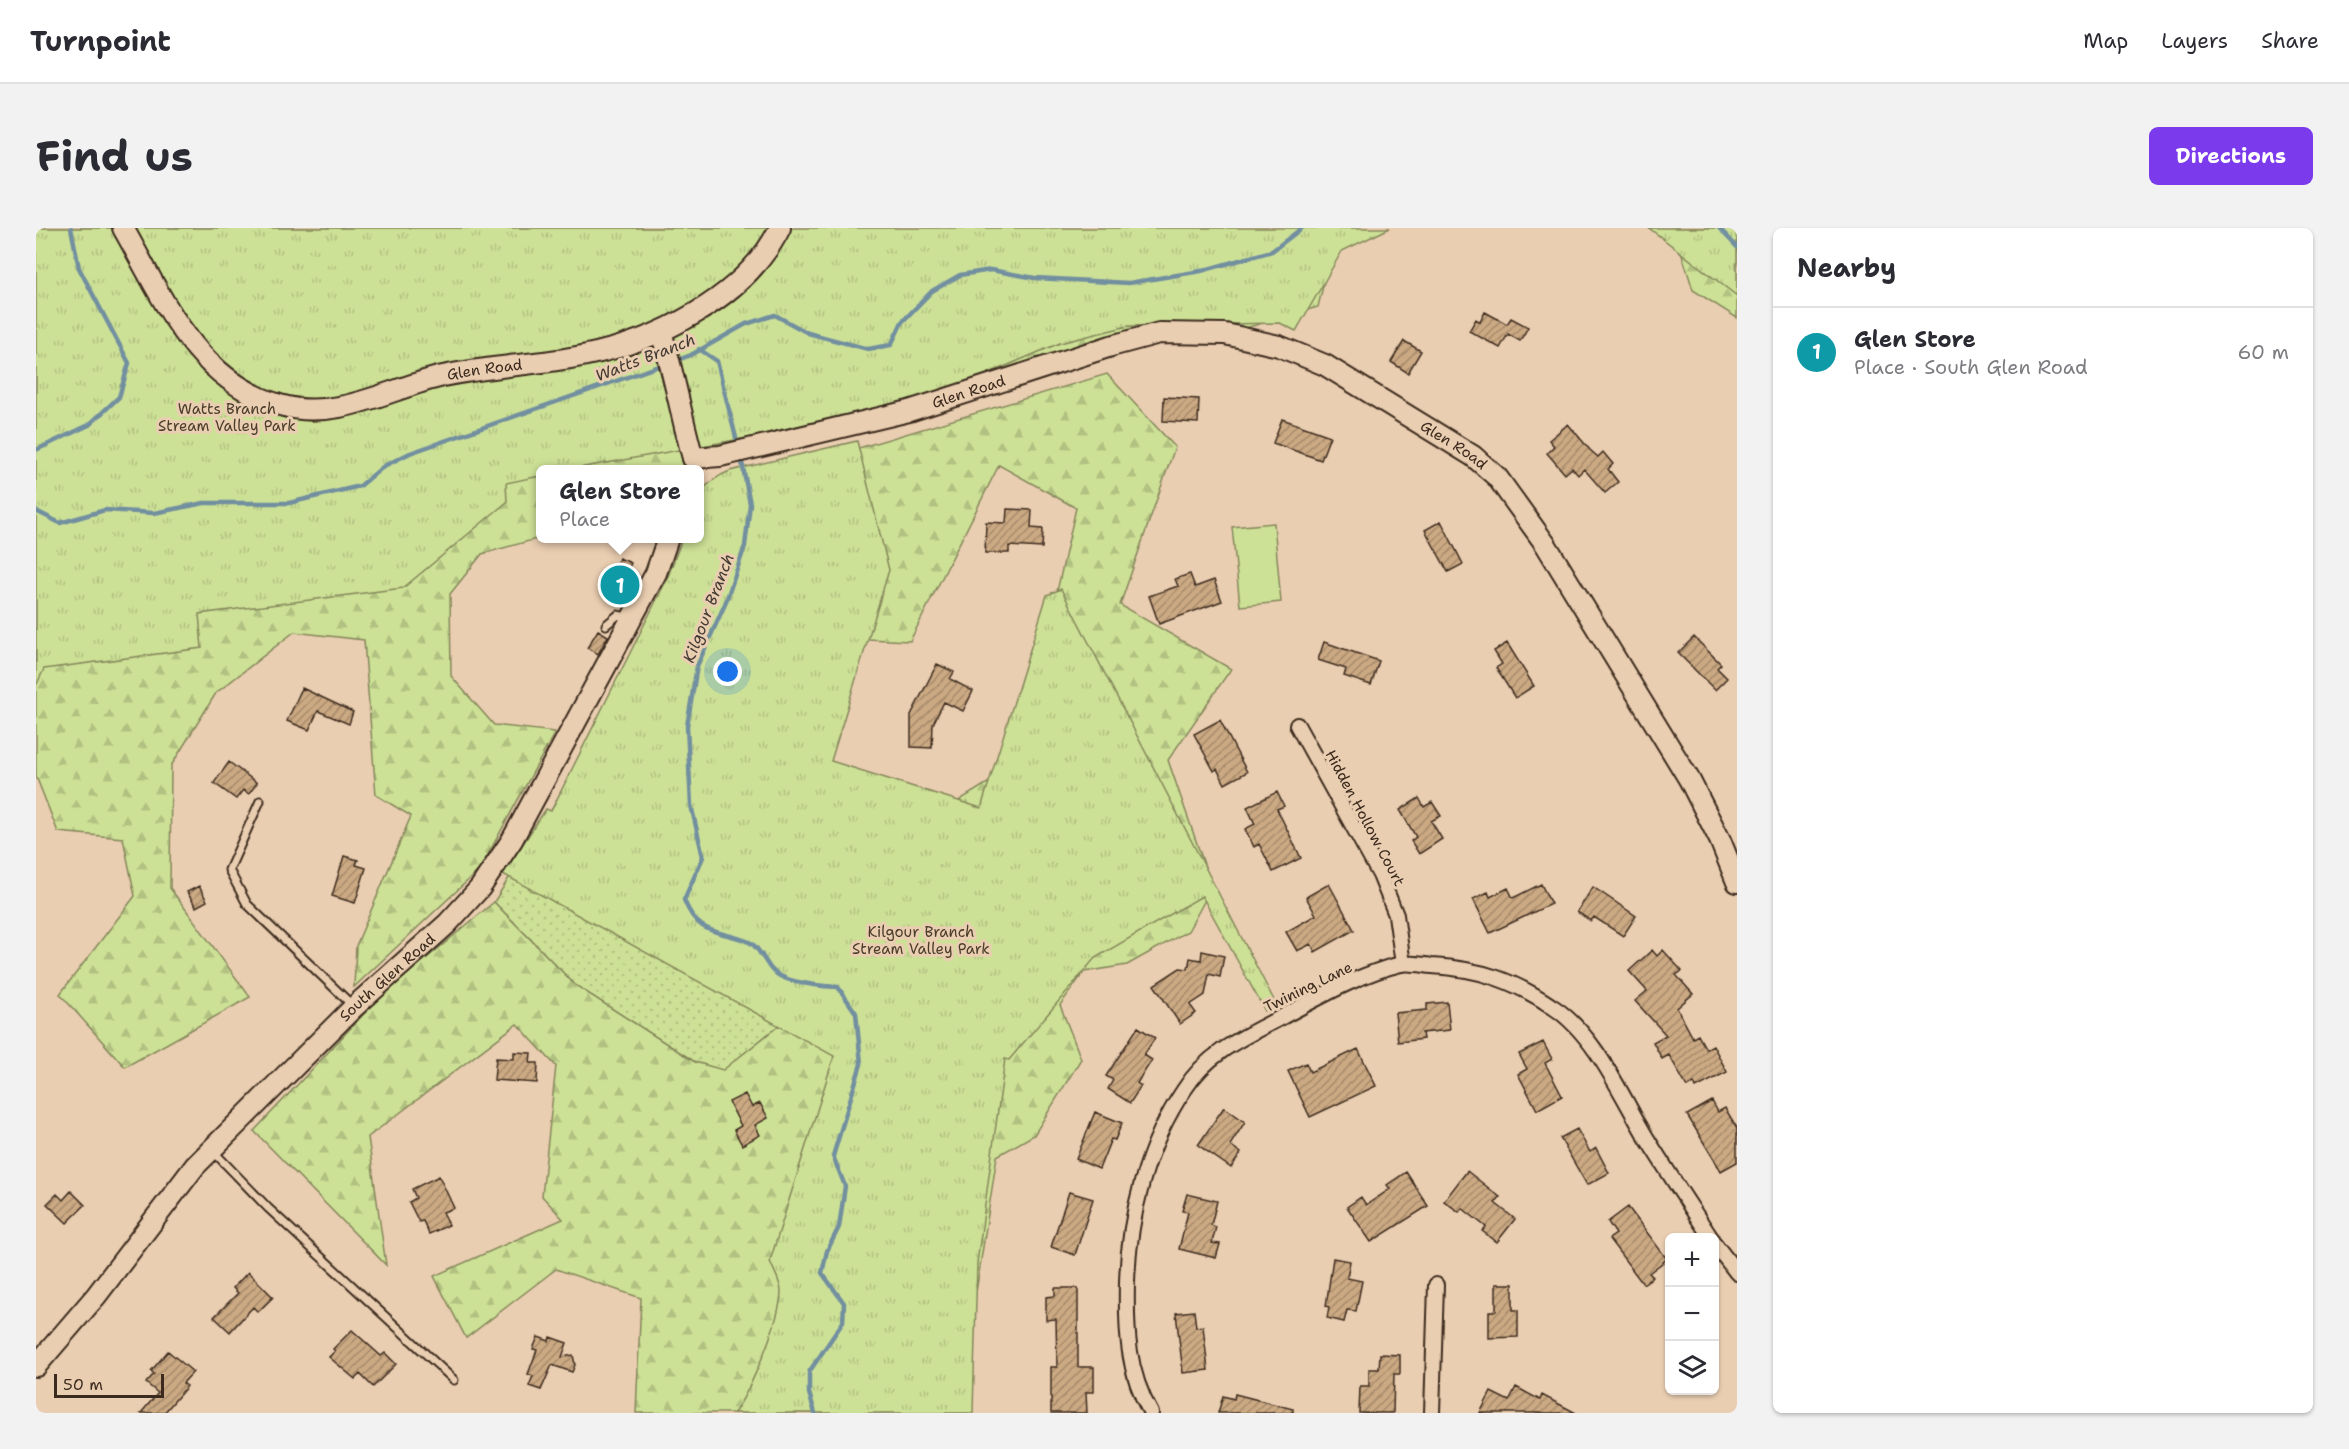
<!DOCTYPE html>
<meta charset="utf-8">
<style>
:root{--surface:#fff;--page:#f2f2f3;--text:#2b2b33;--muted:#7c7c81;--line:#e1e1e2;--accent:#7c3aed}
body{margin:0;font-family:"Shantell Sans",sans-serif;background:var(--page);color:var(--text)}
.controls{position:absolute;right:18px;bottom:18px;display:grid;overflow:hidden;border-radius:9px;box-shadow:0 2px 4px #0004}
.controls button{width:54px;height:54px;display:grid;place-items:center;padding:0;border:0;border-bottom:2px solid var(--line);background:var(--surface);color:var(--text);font:30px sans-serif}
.scale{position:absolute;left:18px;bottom:15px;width:110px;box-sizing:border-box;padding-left:6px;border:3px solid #3b2a1e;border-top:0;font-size:16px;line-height:21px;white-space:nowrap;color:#3b2a1e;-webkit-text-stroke:4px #eaceb1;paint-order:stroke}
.you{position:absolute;left:692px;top:444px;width:21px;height:21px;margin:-15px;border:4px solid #fff;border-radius:50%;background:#1a73e8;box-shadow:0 0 0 9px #1a73e833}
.badge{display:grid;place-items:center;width:39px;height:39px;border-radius:50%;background:var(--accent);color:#fff;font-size:20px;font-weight:700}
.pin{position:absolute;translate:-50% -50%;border:3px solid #fff;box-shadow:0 2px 6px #0006}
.popup{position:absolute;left:500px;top:237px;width:168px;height:78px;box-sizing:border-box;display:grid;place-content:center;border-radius:9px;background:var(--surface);filter:drop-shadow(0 2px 4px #0005);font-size:20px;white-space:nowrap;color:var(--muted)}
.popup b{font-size:22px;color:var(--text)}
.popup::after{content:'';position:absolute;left:50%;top:100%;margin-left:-12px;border:12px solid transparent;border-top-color:var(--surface)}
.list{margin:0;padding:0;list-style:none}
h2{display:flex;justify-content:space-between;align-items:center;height:78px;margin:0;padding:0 24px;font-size:26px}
h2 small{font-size:20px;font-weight:400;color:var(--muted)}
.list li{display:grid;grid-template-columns:39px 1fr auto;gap:18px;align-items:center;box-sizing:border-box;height:90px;padding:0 24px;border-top:2px solid var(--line)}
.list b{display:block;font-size:22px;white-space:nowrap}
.list p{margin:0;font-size:20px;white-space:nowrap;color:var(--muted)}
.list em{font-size:20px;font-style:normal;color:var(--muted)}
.icon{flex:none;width:33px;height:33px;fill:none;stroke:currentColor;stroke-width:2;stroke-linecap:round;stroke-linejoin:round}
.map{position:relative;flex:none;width:1701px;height:1185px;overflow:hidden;border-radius:9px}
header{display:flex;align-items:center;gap:36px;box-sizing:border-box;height:84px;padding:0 30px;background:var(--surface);border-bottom:2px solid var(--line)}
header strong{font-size:28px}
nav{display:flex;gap:33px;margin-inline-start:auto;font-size:21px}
.intro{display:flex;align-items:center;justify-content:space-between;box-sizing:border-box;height:144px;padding:0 36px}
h1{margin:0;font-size:42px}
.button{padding:15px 27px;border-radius:9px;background:var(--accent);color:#fff;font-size:21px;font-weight:700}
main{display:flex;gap:36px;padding:0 36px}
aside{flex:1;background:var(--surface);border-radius:9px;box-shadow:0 2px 4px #0004}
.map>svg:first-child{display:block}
.grass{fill:url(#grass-dots);stroke:#84865a;stroke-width:1.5}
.forest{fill:url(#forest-firs);stroke:#84865a;stroke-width:1.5}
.park{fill:url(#park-tufts);stroke:#84865a;stroke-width:1.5}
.pitch{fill:#cde196;stroke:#84865a;stroke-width:1.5}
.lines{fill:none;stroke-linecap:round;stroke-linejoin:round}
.stream{stroke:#728fa0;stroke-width:4.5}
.building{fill:url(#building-hatch);stroke:#3b2a1e;stroke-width:1.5}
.lane-casing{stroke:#3b2a1e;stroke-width:11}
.street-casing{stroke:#3b2a1e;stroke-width:18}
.secondary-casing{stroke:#3b2a1e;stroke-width:24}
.lane{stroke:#eaceb1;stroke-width:7}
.street{stroke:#eaceb1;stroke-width:14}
.secondary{stroke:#eaceb1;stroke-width:20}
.labels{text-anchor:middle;stroke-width:6;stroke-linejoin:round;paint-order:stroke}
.street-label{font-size:15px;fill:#3b2a1e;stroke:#eaceb1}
.park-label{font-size:15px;fill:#4a3c2a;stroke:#eaceb1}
.water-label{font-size:16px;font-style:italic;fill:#443b34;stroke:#eaceb1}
</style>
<header>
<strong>Turnpoint</strong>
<nav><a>Map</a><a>Layers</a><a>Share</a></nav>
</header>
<div class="intro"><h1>Find us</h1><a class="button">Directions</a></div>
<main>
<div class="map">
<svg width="1701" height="1185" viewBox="0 0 1701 1185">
<defs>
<pattern id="grass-dots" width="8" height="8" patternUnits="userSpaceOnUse" patternTransform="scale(1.5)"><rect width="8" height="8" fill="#cde196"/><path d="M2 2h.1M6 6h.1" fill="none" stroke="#b1c181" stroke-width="1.8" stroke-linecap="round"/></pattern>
<pattern id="forest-firs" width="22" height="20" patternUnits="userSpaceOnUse" patternTransform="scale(1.5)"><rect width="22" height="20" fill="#cde196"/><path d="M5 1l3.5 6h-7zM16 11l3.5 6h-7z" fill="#b1c181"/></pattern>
<pattern id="park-tufts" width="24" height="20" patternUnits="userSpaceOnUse" patternTransform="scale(1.5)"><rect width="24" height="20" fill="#cde196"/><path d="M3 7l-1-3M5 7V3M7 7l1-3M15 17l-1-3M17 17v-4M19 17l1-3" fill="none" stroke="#b1c181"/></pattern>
<pattern id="building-hatch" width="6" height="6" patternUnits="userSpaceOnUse" patternTransform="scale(1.5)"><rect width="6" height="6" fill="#cba983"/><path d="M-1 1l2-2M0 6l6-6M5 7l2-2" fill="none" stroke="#a68a6b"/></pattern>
</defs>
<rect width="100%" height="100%" fill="#eaceb1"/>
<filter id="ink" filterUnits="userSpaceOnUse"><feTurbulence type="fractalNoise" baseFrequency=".0167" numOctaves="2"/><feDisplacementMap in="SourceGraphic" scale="12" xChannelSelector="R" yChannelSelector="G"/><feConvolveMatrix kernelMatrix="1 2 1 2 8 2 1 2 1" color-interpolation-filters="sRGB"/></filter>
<g filter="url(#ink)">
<!-- grass -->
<path class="grass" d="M544,536L770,775L687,843L659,834L539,757L458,674Z"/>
<!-- forest -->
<path class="forest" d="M0,0H721L1298,12L1282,79L1189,106L1123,105L920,169L657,230L653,241L504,242V310L446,326L414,366L415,448L458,497L519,504L444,641L318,759L320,718L375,588L340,567L328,412L258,404L180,465L135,538L134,660L214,769L89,839L24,766L99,668L87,610L22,604L0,548Z
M1638,0H1701V90L1657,62Z
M1071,146L1139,219L1084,377L1195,441L1132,532L1176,659L1152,703L1091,737L1048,744L1024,777L1045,831L998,907L961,928L937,1084L936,1185H600L605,1070L520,1041L430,1110L398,1048L527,991L506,968L520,838L481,796L332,909L350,1037L218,903L342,771L458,674L539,757L659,834L687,842L771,775L867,607L955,553L1007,425L1040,280L963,237L874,413L787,409L789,230Z"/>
<!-- park -->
<path class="park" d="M0,0H1354L1306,23L1260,103L1244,95L1092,98L1024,115L932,154L881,171L716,209L537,241L504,242V248L470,255L471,274L367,360L163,386L166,420L8,441L0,458Z
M1613,0H1701V68Z
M821,213L853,342L795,533L945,580L1011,367L1025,361L1241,778L1229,783L1166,668L1059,730L973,832L969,831L941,1035L937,1185H698C715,1161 744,1093 745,1064C745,1054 737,1042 734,1033L798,828L467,646L510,581L515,583L631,351L646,311L664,310V265C672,255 681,248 694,243Z"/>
<!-- pitch -->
<path class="pitch" d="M1238,295L1245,374L1204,378L1196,299Z"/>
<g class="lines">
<!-- stream -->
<path class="stream" d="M1683,0L1701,19
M663,121L681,133L700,210
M639,133L655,127L710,96L739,87L772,105L832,121L855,117L866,94L896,63L924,47L955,42L999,50L1093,55L1165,43L1236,23L1266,0
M0,222L53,197L83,169L93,135L43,40L35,0
M706,234L714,276L709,318L689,376L661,438L651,498L655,577L667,629L648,672C664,712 685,700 715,715C723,720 729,734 735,741C746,755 784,758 802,759L820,785L825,836L797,928L809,958L803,999L791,1023L786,1045L808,1075L807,1094L773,1144V1165L779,1185
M0,283L24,295L69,282L118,285L168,275H253L324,258L348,238L374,225L629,136"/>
</g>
<!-- building -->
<path class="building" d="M1449,84L1471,96L1475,90L1492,99L1484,113L1472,106L1464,120L1433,103L1440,91L1444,94Z
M1368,113L1385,123L1372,145L1355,134Z
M1128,169L1163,171L1162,195L1127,193Z
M1246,191L1294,208L1285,232L1237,215Z
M1532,196L1554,222L1562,229L1567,224L1577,236L1572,241L1582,254L1569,265L1548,241L1542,247L1536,240L1529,246L1511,225L1518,218L1513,212Z
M971,281L996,282L995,300L1007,301L1006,320L973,318V325H949L950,294L970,295Z
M1405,293L1427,336L1412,344L1389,302Z
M583,330L595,335L592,342L602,347L588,377L566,367Z
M1154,346L1159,359L1178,352L1186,373L1123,396L1113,368L1142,358L1139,351Z
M562,402L572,408L562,426L551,420Z
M1658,409L1685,436L1681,440L1691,450L1679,462L1642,425Z
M1288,414L1343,433L1335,457L1308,448L1310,441L1282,432Z
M1471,415L1498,458L1479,470L1460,440L1466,436L1458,423Z
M901,436L918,444L914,451L937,463L927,483L908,474L897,496L896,520L875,519V487Z
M266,460L317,484L313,496L282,483L273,502L251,493Z
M1184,492L1211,544L1189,556L1181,541L1178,543L1158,506Z
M193,534L221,555L213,566L207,562L200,571L178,555Z
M1241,564L1248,578L1241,581L1265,630L1237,644L1223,616L1218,619L1209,601L1219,596L1211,579Z
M1383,570L1388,579L1396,574L1405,588L1395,593L1406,611L1383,626L1375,613L1380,609L1364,582Z
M308,628L322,632L320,637L330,640L319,675L296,668Z
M1293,656L1318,702L1279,724L1275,716L1261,723L1250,704L1280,687L1270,669Z
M1505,656L1515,676L1454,705L1437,671L1452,664L1454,669L1472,660L1477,670Z
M163,658L171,673L160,679L151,664Z
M1557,659L1600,688L1587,708L1558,689L1555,693L1541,684Z
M1616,722L1621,728L1627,722L1646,743L1640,747L1657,766L1641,780L1657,810L1662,807L1670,821L1677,817L1691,844L1660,860L1658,855L1651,859L1633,827L1626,831L1617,814L1630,807L1599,773L1611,763L1593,743Z
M1166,723L1188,728L1184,749L1173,746L1169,767L1154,777L1160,785L1144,796L1118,757L1144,740L1152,741L1154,730L1165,732Z
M1411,774L1414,802L1386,805L1387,811L1362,814L1359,785L1391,782V776Z
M1102,799L1119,810L1108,827L1116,832L1101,855L1105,858L1094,875L1072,861L1077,852L1070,848Z
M1507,814L1516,831L1509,835L1526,868L1501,882L1482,846L1491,841L1483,826Z
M1322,821L1340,858L1274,889L1252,843L1270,835L1274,844Z
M478,824L495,825L494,835H502L501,855L458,852L460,830L478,831Z
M709,866L716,879L724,875L732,890L719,897L724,907L706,917L698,902L705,898L693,874Z
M1676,873L1682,884L1689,880L1701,900V934L1685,943L1651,887Z
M1188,879L1209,894L1194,917L1205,925L1195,940L1162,917Z
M1059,884L1086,895L1079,912L1075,911L1063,941L1040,931Z
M1541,901L1554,924L1560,920L1573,945L1551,957L1524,910Z
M1431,943L1464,969L1459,975L1479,991L1461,1014L1446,1003L1450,999L1426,980L1423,984L1408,973Z
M1370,944L1392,978L1335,1014L1311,979L1325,969L1330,977L1354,961L1351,957Z
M403,948L418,980L407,984L413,997L393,1006L387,993L383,994L373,974L380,970L376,961Z
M35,963L49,977L31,995L11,976L21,966L27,972Z
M1033,964L1057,971L1039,1027L1015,1019Z
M1151,966L1181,973L1175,997L1180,999L1176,1015L1184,1016L1180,1030L1143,1021L1152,984L1146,983Z
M1592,979L1631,1031L1613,1045L1617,1049L1607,1056L1573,1011L1580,1006L1572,994Z
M1297,1030L1314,1033L1311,1050L1326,1053L1320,1083L1311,1082L1308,1094L1291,1090L1293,1079L1290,1078Z
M212,1044L237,1069L222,1084L217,1079L194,1104L178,1089L202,1065L197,1060Z
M1460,1056H1477V1082H1482V1109L1453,1110V1083H1460Z
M1019,1060H1042V1139H1058V1164H1050L1051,1185H1015V1139H1021L1020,1091L1010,1092V1069L1019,1068Z
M1158,1083L1160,1099L1167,1098L1172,1142L1147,1145L1140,1085Z
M316,1102L345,1128L349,1125L360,1136L337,1159L324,1146L319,1151L293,1129L299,1123L297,1121Z
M502,1109L513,1113L514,1109L531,1115L526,1129L537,1127L539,1137L536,1144L516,1137L505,1162L493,1158L497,1148L492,1146L501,1122L497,1121Z
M132,1123L157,1144L147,1155L151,1158L128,1185H105L122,1165L110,1155L118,1146L115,1143Z
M1344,1126L1364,1127V1146H1358L1357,1185H1323L1324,1158H1333V1141H1343Z
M1480,1159L1504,1172L1506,1167L1540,1185H1444L1455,1164L1473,1173Z
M1199,1166L1257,1181V1185H1182L1187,1168L1198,1171Z"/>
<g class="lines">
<defs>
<path id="lane" d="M570,397L582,387L593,390
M224,573L193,642L211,676L316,777
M177,923L232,980L418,1152"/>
<path id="street" d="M1261,497L1344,647L1360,687L1367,736
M1678,1015L1701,1045
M1115,1185C1091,1144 1090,1101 1091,1054C1093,988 1110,918 1148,862C1172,824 1208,809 1246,789C1284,769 1323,746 1365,736C1374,734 1387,737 1396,738C1444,741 1477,752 1517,779C1559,806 1585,867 1610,909C1631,943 1653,976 1675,1010
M1396,1185L1400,1057"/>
<g id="secondary">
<path id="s1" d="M87,0C127,70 159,152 244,177C300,194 354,160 407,148C452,138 500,137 546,128C620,114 709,70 744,0"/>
<path d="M625,104C638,145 645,188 657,230"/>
<path id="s2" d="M657,230L684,228L873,183L1075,118L1123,105L1189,106L1243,118L1289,137L1437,228L1461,249L1510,317L1653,551L1684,612L1701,654"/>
<path id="s3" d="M0,1138L60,1068L159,938L318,779L411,696L444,660L476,612L620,345L632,310"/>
</g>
</defs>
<!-- lane casing -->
<use href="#lane" class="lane-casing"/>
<!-- street casing -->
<use href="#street" class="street-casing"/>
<!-- secondary casing -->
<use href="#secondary" class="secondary-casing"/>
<!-- lane -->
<use href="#lane" class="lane"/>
<!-- street -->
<use href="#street" class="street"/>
<!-- secondary -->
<use href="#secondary" class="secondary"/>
</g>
</g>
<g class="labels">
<!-- street labels -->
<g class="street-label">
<text dy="5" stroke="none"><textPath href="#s1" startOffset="454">Glen Road</textPath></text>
<text dy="5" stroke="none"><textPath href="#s2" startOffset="284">Glen Road</textPath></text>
<text dy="5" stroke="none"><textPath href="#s2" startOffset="806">Glen Road</textPath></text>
<text transform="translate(1329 590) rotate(62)" y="5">Hidden Hollow Court</text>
<text dy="5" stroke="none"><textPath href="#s3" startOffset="525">South Glen Road</textPath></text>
<text transform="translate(1272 759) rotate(-26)" y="5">Twining Lane</text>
</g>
<!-- park labels -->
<g class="park-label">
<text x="191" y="186">Watts Branch<tspan x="191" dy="17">Stream Valley Park</tspan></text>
<text x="885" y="709">Kilgour Branch<tspan x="885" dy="17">Stream Valley Park</tspan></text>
</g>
<!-- water labels -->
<g class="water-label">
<text transform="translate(609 129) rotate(-21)" y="6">Watts Branch</text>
<text transform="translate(672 380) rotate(-69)" y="6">Kilgour Branch</text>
</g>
</g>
</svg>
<div class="controls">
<button>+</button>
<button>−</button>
<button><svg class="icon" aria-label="layers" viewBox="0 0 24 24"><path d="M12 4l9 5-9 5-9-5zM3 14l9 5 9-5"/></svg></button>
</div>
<div class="scale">50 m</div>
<div class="you"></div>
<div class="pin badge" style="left:584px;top:357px;background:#0f9aa8">1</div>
<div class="popup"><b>Glen Store</b>Place</div>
</div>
<aside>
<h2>Nearby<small></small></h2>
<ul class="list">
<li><span class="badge" style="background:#0f9aa8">1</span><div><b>Glen Store</b><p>Place · South Glen Road</p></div><em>60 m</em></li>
</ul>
</aside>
</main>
